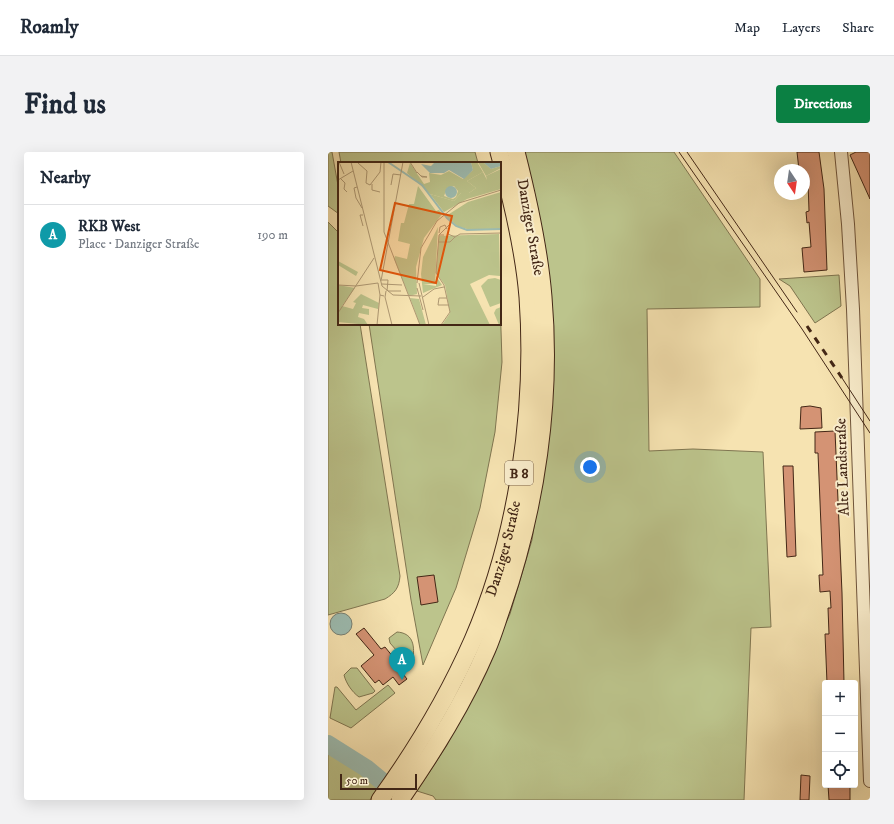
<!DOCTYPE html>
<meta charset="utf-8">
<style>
:root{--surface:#fff;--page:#f2f2f3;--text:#1f2937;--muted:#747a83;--line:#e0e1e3;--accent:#0b8043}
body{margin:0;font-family:"IM FELL DW Pica",serif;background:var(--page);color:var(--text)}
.controls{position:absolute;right:12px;bottom:12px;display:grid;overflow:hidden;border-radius:4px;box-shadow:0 4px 16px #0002}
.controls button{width:36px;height:36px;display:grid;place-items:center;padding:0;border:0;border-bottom:1px solid var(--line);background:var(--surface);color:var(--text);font:20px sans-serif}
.compass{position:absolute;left:446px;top:12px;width:36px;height:36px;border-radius:50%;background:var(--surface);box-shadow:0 4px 16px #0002;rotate:167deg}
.scale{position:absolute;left:12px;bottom:10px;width:77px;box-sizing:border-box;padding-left:4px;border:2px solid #432716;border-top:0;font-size:11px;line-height:14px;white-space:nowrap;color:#432716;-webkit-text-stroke:3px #f9edcc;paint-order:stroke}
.you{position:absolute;left:262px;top:315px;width:14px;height:14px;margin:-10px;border:3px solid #fff;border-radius:50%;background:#1a73e8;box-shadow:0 0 0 6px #1a73e833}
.badge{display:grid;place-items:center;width:26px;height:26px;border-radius:50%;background:var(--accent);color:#fff;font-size:13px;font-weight:700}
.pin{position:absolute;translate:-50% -33px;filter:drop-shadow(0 1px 2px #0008)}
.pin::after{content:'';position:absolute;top:21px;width:14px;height:12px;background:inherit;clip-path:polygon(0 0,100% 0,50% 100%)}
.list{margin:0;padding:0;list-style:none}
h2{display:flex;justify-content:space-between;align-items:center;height:52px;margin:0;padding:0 16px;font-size:17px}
h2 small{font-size:13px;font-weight:400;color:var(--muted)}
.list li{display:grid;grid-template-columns:26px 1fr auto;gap:12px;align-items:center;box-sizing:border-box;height:60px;padding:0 16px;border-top:1px solid var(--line)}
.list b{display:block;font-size:15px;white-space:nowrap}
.list p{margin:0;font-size:13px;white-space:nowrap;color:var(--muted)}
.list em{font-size:13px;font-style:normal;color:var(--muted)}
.icon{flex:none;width:22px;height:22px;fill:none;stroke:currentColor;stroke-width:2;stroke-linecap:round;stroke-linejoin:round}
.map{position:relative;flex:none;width:542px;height:648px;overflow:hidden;border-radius:4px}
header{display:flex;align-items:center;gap:24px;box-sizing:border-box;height:56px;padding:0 20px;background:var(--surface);border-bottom:1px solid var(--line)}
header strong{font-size:19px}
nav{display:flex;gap:22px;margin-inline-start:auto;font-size:14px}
.intro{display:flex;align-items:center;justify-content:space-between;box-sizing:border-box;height:96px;padding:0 24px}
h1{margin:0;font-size:28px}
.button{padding:10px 18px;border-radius:4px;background:var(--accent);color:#fff;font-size:14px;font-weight:700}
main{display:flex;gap:24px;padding:0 24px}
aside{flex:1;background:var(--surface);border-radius:4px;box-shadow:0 4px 16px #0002}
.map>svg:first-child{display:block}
.green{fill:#bcc48c;stroke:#807651}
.water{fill:#9dbdb2;stroke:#798174}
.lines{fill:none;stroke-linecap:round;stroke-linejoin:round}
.river{stroke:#9dbdb2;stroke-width:18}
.building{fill:#d49374;stroke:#432716}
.minor-casing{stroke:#70563d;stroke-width:14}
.highway-casing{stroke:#432716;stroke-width:19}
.minor{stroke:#f9edcc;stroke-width:12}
.highway{stroke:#f6e3b1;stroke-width:17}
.tram{stroke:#432716;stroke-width:1}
.rail{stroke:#432716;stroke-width:3;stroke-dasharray:7 7;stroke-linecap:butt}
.labels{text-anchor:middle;stroke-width:4;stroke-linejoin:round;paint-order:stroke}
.shield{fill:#f9edcc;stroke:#7a624d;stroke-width:1}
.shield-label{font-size:14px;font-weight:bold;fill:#432716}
.street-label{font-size:15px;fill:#432716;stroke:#f9edcc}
.inset-river{fill:none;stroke:#9dbdb2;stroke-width:2}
.inset-road{fill:none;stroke:#ae9873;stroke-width:1}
.view{fill:#e0560c;fill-opacity:0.15;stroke:#e0560c;stroke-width:2}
.inset-edge{fill:none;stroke:#432716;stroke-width:2}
</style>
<header>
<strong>Roamly</strong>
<nav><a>Map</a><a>Layers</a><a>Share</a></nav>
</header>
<div class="intro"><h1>Find us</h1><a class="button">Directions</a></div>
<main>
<aside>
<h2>Nearby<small></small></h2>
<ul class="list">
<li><span class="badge" style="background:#0f9aa8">A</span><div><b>RKB West</b><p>Place · Danziger Straße</p></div><em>190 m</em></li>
</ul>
</aside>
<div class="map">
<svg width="542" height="648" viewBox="0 0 542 648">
<rect width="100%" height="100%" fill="#f6e3b1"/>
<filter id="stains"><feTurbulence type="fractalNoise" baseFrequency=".005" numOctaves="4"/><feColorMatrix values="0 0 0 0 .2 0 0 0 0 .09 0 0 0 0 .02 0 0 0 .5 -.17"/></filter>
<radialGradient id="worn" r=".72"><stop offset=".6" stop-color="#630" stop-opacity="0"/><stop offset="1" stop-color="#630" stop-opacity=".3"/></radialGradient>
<!-- green -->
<path class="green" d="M0,0H4L11,39V62L0,54Z
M11,0H147L150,11H13Z
M196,0H346L432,127V155L319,157L321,299L365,297L435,300L443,475L423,476L416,648H108L105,644L89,639L119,593L182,462L204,388L216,306Z
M0,70L11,81V172H32L72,424C71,436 67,441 57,447L0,463Z
M511,123L513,154L487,171L462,134L451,127Z
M172,146L174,210L167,280L152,356L128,436L95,513L83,448L41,172H172Z
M69,480C84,481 87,492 85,506L76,507L62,491L61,486Z
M23,516H29L47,539L45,541L31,545C24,540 18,531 16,523Z
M60,533L67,541L23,576L2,566L7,535H9L28,558Z
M0,595L35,618L52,633L42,648H0Z"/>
<!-- water -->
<path class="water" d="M2 472a11 11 0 1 1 22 0a11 11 0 1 1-22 0Z"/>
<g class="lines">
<!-- river -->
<path class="river" d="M0,592L38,616L73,645"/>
</g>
<!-- building -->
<path class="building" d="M469,0H491L496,37L499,118L476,120L474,96L483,95L481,70L479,71L478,60L481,59L480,29H476V18H471Z
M528,0H542V47L522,3Z
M482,254L493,256L494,276L472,277L473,255Z
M507,279L514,441L516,531H499L497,482H501L500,456H503L502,439L492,440L491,423H495L490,301H487V280Z
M455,314H465L468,404L459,405Z
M106,423L110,450L93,453L89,425Z
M36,476L53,497L57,495L70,511L68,513L79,527L71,533L65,525L55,533L51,528L47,531L33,514L46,503L28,482Z
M473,623L482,624L481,648H472Z
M500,633H522V648H501Z"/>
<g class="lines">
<defs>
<path id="minor" d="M513,0L520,72L525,157L542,629"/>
<g id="highway">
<path id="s1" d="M52,648C88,598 120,545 145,488C190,384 208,257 200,145C196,96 184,47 171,0"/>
<path d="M72,648C105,600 136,551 159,497C165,483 169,469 174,455C208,356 224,249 215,145C211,96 200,47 188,0"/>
</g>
</defs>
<!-- minor casing -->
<use href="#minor" class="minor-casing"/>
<!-- highway casing -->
<use href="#highway" class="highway-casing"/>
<!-- minor -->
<use href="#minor" class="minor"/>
<!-- highway -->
<use href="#highway" class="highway"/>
<!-- tram -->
<path class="tram" d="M351,0L474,177L542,281
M359,0L469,160
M514,226L542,269"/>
<!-- rail -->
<path class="rail" d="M479,174L514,226"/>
</g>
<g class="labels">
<!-- shield labels -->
<rect class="shield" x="177" y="309" width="28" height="24" rx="3"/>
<g class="shield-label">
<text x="191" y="326">B 8</text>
</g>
<!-- street labels -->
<g class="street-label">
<text transform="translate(203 75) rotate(80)" y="5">Danziger Straße</text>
<text transform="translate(514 315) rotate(-92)" y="5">Alte Landstraße</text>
<text dy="5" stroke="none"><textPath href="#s1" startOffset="282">Danziger Straße</textPath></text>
</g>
</g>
<!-- overview -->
<g transform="translate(10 10)">
<rect width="163" height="163" fill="#f6e3b1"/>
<path d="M163,7V27L129,37L106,50L92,32L116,39L123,31H131L138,26L129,19L145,10L149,18L148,14ZM80,24L98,49L101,48L104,52L86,76L78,105L79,132L71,134L56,97L57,94L69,97L72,82L60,79L63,61H66L71,42H76ZM163,30V67H129L119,64L108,54L130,40ZM100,65L97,122H85L98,124V114L104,123L85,131L83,112L85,95ZM161,72L162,114L151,113L132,122L152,163H104L112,151L107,123L98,111L101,74ZM0,99L20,110L18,114L0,103ZM157,116L163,118V141L152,145L143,124L150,117ZM0,123L17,126L4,144L15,147L18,141L15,140L23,132L41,141L40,147L25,143L24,146L31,147V153L21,151L20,155L26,157L30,163L0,160ZM163,145V163H161L156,151L158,147Z" fill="#bcc48c"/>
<path d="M133,0H139L145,10L129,19L138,26L131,31H123L116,39L92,32L69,11L72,1L86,22L92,20L91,11L103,13L111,9L125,17L135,8ZM116,24L120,29L118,35L115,37L106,34L109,26ZM140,0H145L153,7L163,4V6L148,14ZM72,136L81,137L88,163H82Z" fill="#bcc48c" fill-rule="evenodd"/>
<path d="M163,35V62L142,63L130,60V49L134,45Z" fill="#bcc48c"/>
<path d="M97,0H133L135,8L126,17L111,8L106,11H92L83,2L93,4ZM145,0H163V4L153,7ZM107 30a6 6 0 1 1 12 0a6 6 0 1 1-12 0Z" fill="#9dbdb2"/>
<path class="inset-river" d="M50,0L84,23L109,56L118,64L129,68L163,67"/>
<path class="inset-road" d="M1,0L6,12M13,0L44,124L55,133L83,134M46,0V70L82,163M72,0L79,11M20,1L29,9L28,21L32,23L42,10L43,0M79,10L84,15H89L83,14M2,16L7,21L6,27L9,30M0,18L15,9M34,22V28L42,30M53,23L55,12L63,13M19,25L16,26L18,36L24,46M25,64L22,53H25M101,71L102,65L107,63L109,67M110,72L117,75L122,72L163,71M101,73L112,62M100,80H112L117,75M44,118H50L49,129M43,119L65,0M79,121L83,86L99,59L121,41L163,28M81,121L91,163M44,122L64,123M0,123L18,124L40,121L42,133L46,134M79,126L85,148M48,129L47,135L54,163M50,129H63M85,135L96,127L106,125M109,136H101L100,143H111M0,151L36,96M39,163L42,133M103,163L112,150L106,123L98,111L101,73H106"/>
<path class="view" d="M57,41L114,54L98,121L42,108Z"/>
<rect width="163" height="163" class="inset-edge"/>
</g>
<rect width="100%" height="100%" filter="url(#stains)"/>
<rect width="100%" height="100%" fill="url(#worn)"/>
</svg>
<div class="controls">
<button>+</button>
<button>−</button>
<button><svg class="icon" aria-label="locate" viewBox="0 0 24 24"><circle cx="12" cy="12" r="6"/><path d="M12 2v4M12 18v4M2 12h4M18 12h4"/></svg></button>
</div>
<svg class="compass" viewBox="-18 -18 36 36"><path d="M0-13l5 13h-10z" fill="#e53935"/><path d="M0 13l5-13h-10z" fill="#747a83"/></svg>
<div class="scale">50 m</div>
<div class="you"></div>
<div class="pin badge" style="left:74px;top:528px;background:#0f9aa8">A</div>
</div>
</main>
